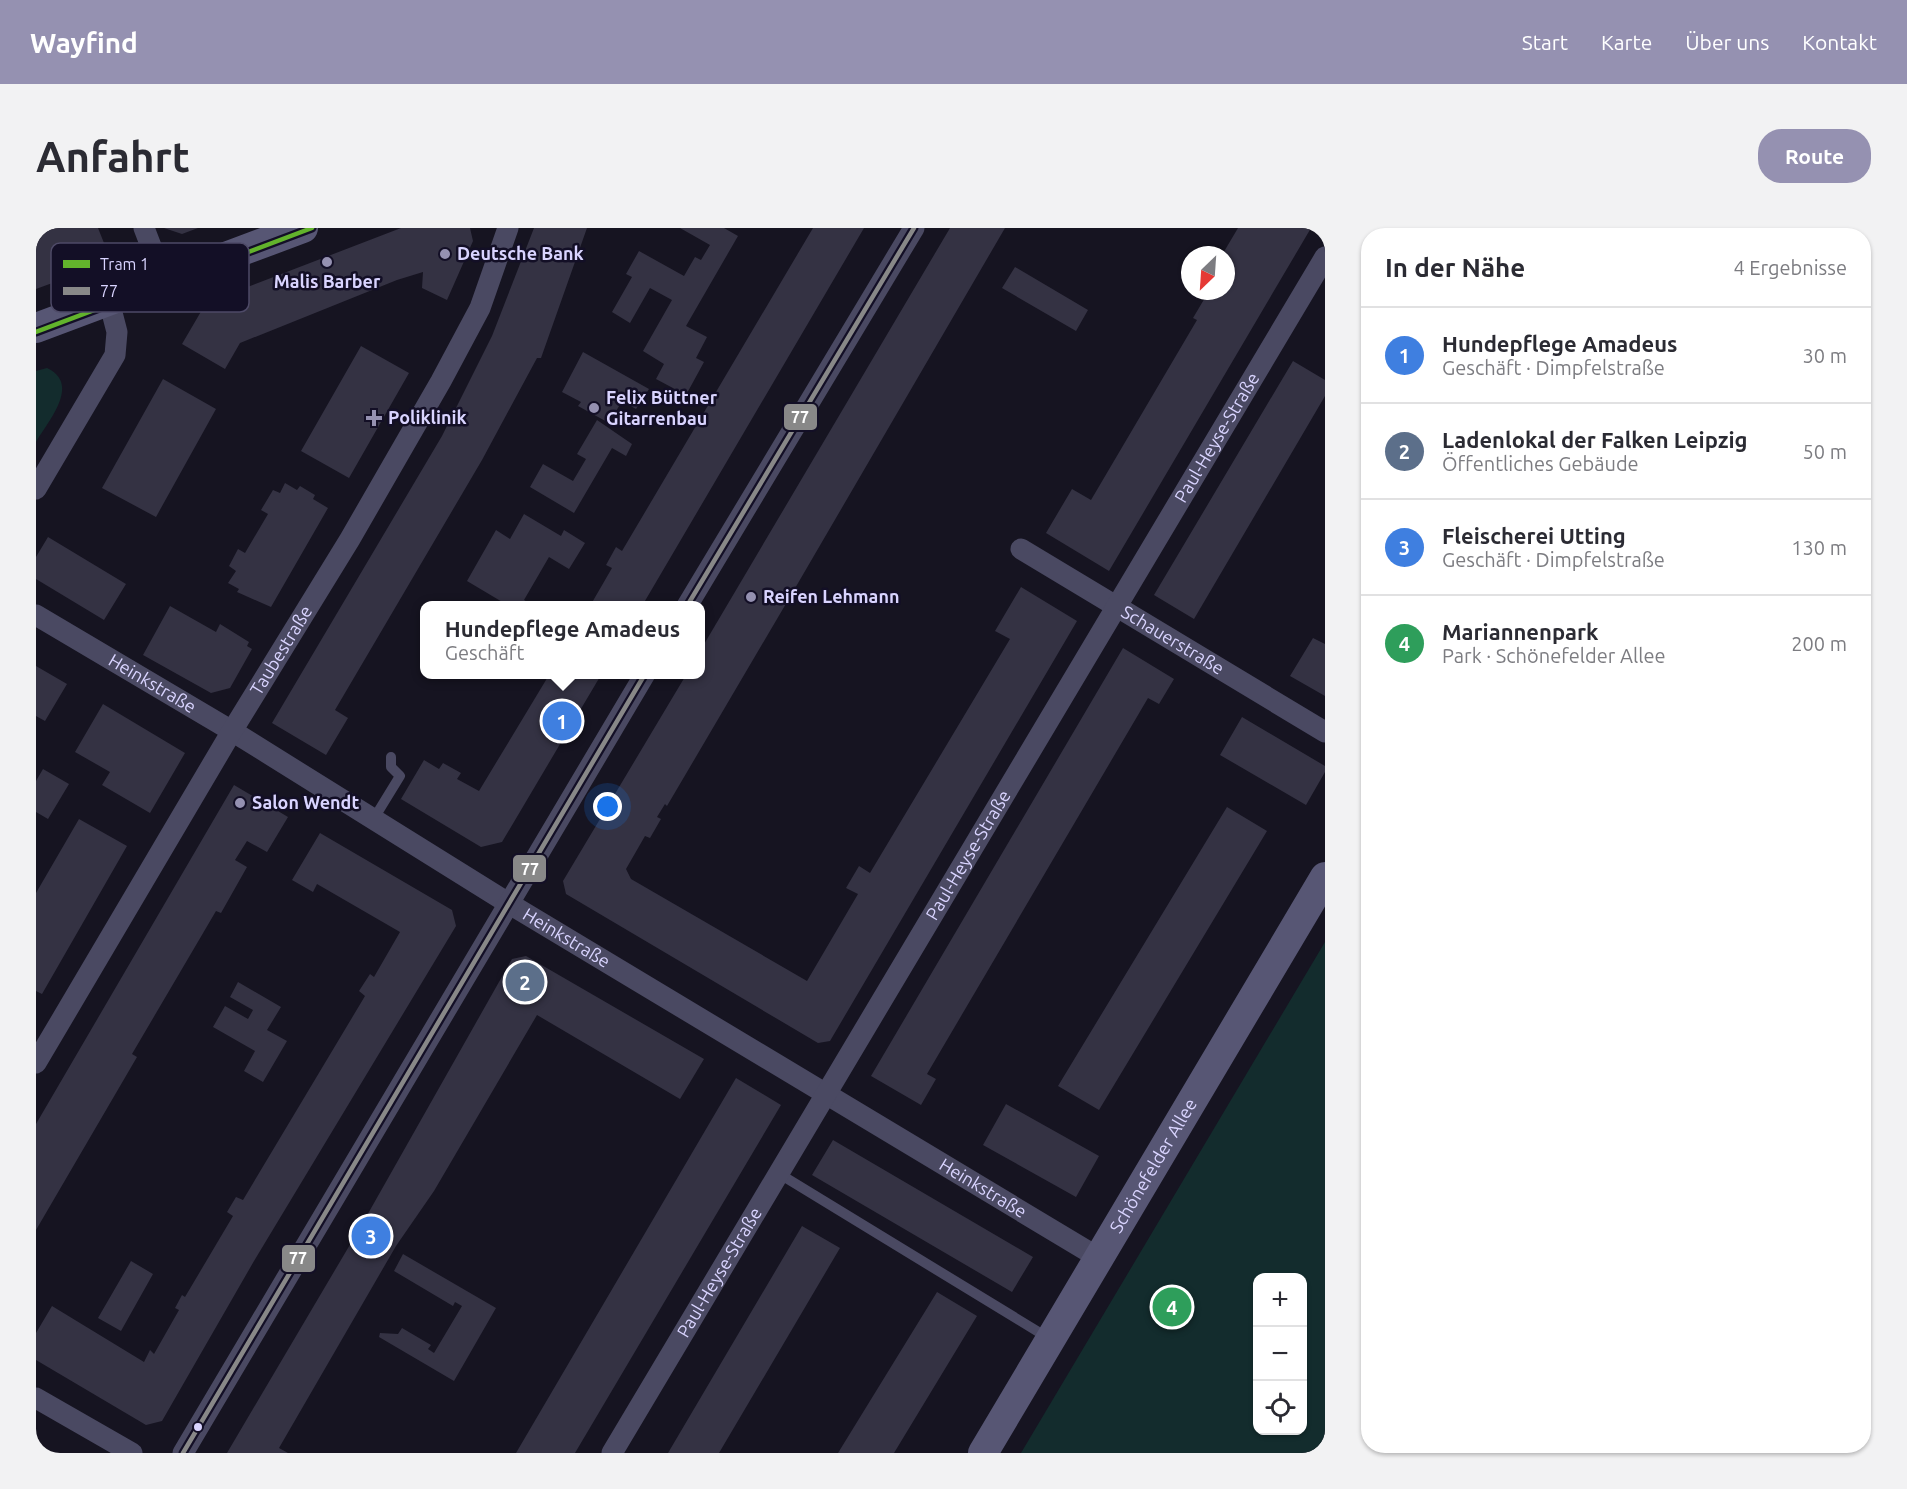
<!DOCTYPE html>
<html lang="de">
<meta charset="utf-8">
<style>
:root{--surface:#fff;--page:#f2f2f3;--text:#2b2b33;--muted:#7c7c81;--line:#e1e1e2;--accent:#9591b1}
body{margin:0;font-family:Ubuntu,sans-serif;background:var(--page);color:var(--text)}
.controls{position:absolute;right:18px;bottom:18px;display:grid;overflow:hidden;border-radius:12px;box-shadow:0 2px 4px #0004}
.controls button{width:54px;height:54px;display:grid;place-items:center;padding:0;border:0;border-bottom:2px solid var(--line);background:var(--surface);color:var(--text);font:30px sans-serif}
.compass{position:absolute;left:1145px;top:18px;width:54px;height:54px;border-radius:50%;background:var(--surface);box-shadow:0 2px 4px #0004;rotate:205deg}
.you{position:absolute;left:572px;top:579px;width:21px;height:21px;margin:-15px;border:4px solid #fff;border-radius:50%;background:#1a73e8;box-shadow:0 0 0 9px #1a73e833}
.badge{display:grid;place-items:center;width:39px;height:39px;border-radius:50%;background:var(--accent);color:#fff;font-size:20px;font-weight:700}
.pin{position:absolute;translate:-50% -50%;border:3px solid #fff;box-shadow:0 2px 6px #0006}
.popup{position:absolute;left:384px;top:373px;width:285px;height:78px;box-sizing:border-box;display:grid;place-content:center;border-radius:12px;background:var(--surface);filter:drop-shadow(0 2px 4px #0005);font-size:20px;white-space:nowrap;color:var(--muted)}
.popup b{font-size:22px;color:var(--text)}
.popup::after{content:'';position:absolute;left:50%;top:100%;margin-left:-12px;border:12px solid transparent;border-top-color:var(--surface)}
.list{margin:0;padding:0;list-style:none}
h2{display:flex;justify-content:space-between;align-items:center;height:78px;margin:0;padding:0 24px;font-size:26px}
h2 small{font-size:20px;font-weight:400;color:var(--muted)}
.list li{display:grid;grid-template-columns:39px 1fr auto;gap:18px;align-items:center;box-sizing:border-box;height:96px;padding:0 24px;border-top:2px solid var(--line)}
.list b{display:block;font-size:22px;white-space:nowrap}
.list p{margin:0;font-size:20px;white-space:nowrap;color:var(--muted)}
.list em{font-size:20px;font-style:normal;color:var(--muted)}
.icon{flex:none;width:33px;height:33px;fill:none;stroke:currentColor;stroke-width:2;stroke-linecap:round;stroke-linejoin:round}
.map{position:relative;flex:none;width:1289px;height:1225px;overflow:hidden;border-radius:24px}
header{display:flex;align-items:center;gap:36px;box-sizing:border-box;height:84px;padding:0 30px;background:var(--accent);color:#fff}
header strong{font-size:28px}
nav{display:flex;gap:33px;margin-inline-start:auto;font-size:21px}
.intro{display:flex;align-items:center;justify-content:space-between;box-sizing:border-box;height:144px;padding:0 36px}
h1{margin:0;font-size:42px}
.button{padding:15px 27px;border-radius:24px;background:var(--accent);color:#fff;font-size:21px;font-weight:700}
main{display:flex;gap:36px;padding:0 36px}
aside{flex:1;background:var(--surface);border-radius:24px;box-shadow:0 2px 4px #0004}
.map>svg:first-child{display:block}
.green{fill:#132c2d;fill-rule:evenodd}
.building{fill:#343243}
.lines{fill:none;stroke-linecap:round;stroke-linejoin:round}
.service{stroke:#4a4962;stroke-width:10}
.minor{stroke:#4a4962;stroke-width:21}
.secondary{stroke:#575674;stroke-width:30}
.bus-1-casing{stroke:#130f26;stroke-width:9}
.bus-1{stroke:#888;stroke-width:4.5}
.tram-1-casing{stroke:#130f26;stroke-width:9}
.tram-1{stroke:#62b32c;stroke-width:4.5}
.poi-dot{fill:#9591b1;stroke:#130f26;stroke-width:2}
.bus-dot{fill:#d9d4ff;stroke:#130f26;stroke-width:2}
.labels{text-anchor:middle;stroke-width:5;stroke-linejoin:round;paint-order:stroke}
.poi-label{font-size:18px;font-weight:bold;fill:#d9d4ff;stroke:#130f26;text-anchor:start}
.street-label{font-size:18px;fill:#d9d4ff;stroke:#130f26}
.key{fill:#130f26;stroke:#4e4a67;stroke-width:1.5}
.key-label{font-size:16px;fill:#d9d4ff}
.line-badge{stroke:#130f26;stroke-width:2}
.badge-label{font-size:16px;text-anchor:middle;font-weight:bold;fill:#fff}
</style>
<header>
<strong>Wayfind</strong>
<nav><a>Start</a><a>Karte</a><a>Über uns</a><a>Kontakt</a></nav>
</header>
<div class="intro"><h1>Anfahrt</h1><a class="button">Route</a></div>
<main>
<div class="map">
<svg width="1289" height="1225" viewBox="0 0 1289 1225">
<rect width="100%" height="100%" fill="#161421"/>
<!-- green -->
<path class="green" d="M11,140C45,156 13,192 0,214V143Z
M1289,714V1225H985ZM1222,1050H1266V1202H1222Z"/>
<!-- building -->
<path class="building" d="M9,0H62L72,25L68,36L0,61V3Z
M128,0H162L146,6Z
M365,0H434L437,13L411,72L386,60L387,44L361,52L204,115L189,141L146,116L170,75Z
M498,0H551L505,130H501L446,232L299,482L312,490L290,527L236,495L406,208L456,108Z
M644,0H688L702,8L650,98L671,109L660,130L668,134L650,167L620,151L628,136L607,123L636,72L614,60L594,95L576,84L596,49L590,46L603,23L648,48L659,29L665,32L674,17Z
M777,0H828L606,378H554L576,340L570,337L580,319L586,323Z
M914,0H969L751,374L631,578L629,576L621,589L625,591L614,610L609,608L590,641L595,651L771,753L822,666L810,660L823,638L834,645L974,411L959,403L985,359L1041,393L794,813L782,815L530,666L527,653L650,447H664V423Z
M1202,0H1275L1073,343L1010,305L1036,261L1055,272L1161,92L1157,90L1173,63H1190V41L1194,33L1190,31V27H1186Z
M979,39L1052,82L1040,103L966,60Z
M325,118L373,145L313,250L265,223Z
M547,124L613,161L600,181L586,173L573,195L542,178L545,174L526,164Z
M1257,133L1289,152V168L1158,391L1118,367Z
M127,151L180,181L120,289L66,260Z
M561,192L596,216L590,228L576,220L538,285L494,259L507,236L537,253L550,231L541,226Z
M249,255L261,262L264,258L279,267L277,271L292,280L235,379L201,364L203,361L192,355L200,343L193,338L202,321L209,325L232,286L225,282L237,262L244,265Z
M488,286L525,308L528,302L549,315L533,341L513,329L488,372L498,378H473L431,353L460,302L474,311Z
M12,309L90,356L68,392L0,351V329Z
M134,378L180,404L184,396L213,414L211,418L216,421L194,460L175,465L107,427Z
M1277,410L1289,416V468L1254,448Z
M1087,420L1138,451L1123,476L1112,470L891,846L900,851L885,877L835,848Z
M0,438L31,456L9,493L0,488Z
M513,447H565L466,614L445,619L365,571L388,532L403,541L407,535L425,545L421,551L443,563Z
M67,476L149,525L114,585L66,557L74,544L39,524Z
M1206,489L1289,538V544L1270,577L1184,527Z
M7,541L33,556L12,591L0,584V553Z
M198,557L252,589L231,624L211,613L199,632L211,639L185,685L180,683L153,729L96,826L101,829L0,1002V896Z
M1191,579L1231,603L1063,882L1022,858Z
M43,591L91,618L6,766L0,763V665Z
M284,605L416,682L420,698L218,1033L126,1193L110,1197L0,1132V1105L16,1078L108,1134L114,1122L118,1126L143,1082L139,1080L146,1067L149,1069L197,988L191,984L200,969L207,972L329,768L323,763L334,746L338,749L364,704L281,656L277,664L256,652Z
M490,728L668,831L644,871L501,787L398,963L360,1018L243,1220L252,1225H191L325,998L476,731Z
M202,754L245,779L231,802L251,813L227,854L208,843L219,823L177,799L189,778L212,791L217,782L194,769Z
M700,850L745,877L668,1007L539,1225H480Z
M970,876L1063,928L1040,969L947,917Z
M797,912L997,1029L976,1064L776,947Z
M766,998L804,1020L683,1225H632Z
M367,1026L460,1080L418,1153L343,1109L344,1105L362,1106L366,1100L395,1117L392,1121L398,1125L426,1078L419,1074L417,1078L358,1043Z
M95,1033L117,1046L85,1103L62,1090Z
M901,1064L941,1088L858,1225H802Z"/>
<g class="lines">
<!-- service -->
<path class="service" d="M337,592L364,548L355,539V529
M742,945L1014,1111"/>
<!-- minor -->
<g class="minor">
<path d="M108,0L128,52"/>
<path d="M0,261L79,127L81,104L73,73"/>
<path id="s1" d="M985,321L1289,504"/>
<path d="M651,378L878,0"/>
<path id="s2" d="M0,387L196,503L472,675L1063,1030"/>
<path id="s3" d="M0,835L196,503L314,311L405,153L444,80L472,0"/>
<path d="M0,1170L96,1225"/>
<path d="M147,1225L609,446"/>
<path id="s4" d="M576,1225L1289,29"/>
</g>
<!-- secondary -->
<g class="secondary">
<path d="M0,100L267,0"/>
<path id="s5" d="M947,1225L1289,649"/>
</g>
<defs>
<path id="bus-1" d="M651,378L878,0
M147,1225L609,446"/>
</defs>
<!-- bus-1 casing -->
<use href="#bus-1" class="bus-1-casing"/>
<!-- bus-1 -->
<use href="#bus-1" class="bus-1"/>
<defs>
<path id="tram-1" d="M0,104L276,0"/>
</defs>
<!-- tram-1 casing -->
<use href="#tram-1" class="tram-1-casing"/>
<!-- tram-1 -->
<use href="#tram-1" class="tram-1"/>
</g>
<!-- markers -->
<g class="poi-dot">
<circle cx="409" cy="26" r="6"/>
<circle cx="291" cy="34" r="6"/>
<circle cx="558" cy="180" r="6"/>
<path d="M335 181h6v6h6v6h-6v6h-6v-6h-6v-6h6z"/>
<circle cx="715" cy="369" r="6"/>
<circle cx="204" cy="575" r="6"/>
</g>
<circle class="bus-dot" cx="162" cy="1199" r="5"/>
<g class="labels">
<!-- poi labels -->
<g class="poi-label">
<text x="421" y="32">Deutsche Bank</text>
<text x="291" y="60" text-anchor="middle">Malis Barber</text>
<text x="570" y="176">Felix Büttner<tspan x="570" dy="21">Gitarrenbau</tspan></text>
<text x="352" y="196">Poliklinik</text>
<text x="727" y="375">Reifen Lehmann</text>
<text x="216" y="581">Salon Wendt</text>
</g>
<!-- street labels -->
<g class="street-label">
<text dy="6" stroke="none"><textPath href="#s4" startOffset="1182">Paul-Heyse-Straße</textPath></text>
<text dy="6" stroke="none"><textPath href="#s1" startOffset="177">Schauerstraße</textPath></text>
<text dy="6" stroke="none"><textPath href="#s3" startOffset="480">Taubestraße</textPath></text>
<text dy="6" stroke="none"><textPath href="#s2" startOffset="135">Heinkstraße</textPath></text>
<text dy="6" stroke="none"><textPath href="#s4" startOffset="696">Paul-Heyse-Straße</textPath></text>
<text dy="6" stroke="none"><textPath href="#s2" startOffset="621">Heinkstraße</textPath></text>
<text dy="6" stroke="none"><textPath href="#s5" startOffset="334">Schönefelder Allee</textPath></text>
<text dy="6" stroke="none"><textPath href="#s2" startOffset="1107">Heinkstraße</textPath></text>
<text dy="6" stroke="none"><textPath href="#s4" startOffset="210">Paul-Heyse-Straße</textPath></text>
</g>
</g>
<!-- legend -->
<rect x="15" y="15" width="198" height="69" rx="9" class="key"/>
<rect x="27" y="32" width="27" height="8" fill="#62b32c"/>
<rect x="27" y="59" width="27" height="8" fill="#888"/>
<g class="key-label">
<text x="64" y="42">Tram 1</text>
<text x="64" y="69">77</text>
</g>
<g class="line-badge">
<rect x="747" y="175" width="35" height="28" rx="6" fill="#888"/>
<rect x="476" y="626" width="35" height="29" rx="6" fill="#888"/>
<rect x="245" y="1016" width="35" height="29" rx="6" fill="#888"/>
</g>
<g class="badge-label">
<text x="764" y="195">77</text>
<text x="494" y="647">77</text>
<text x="262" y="1036">77</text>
</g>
</svg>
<div class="controls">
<button>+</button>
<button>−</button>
<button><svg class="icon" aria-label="locate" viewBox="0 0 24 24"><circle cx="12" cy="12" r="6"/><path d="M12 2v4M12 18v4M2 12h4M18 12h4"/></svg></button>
</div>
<svg class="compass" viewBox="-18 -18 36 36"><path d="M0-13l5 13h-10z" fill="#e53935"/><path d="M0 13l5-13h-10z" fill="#7c7c81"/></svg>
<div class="you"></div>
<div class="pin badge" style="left:526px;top:493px;background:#3f7fe0">1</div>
<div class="popup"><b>Hundepflege Amadeus</b>Geschäft</div>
<div class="pin badge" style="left:489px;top:754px;background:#5c6f8a">2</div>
<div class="pin badge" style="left:335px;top:1008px;background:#3f7fe0">3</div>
<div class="pin badge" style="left:1136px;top:1079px;background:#2e9e5b">4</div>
</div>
<aside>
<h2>In der Nähe<small>4 Ergebnisse</small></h2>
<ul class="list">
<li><span class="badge" style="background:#3f7fe0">1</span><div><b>Hundepflege Amadeus</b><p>Geschäft · Dimpfelstraße</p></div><em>30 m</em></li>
<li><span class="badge" style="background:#5c6f8a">2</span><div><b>Ladenlokal der Falken Leipzig</b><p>Öffentliches Gebäude</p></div><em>50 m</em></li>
<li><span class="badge" style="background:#3f7fe0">3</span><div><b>Fleischerei Utting</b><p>Geschäft · Dimpfelstraße</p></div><em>130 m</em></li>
<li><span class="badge" style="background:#2e9e5b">4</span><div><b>Mariannenpark</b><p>Park · Schönefelder Allee</p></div><em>200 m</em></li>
</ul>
</aside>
</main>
